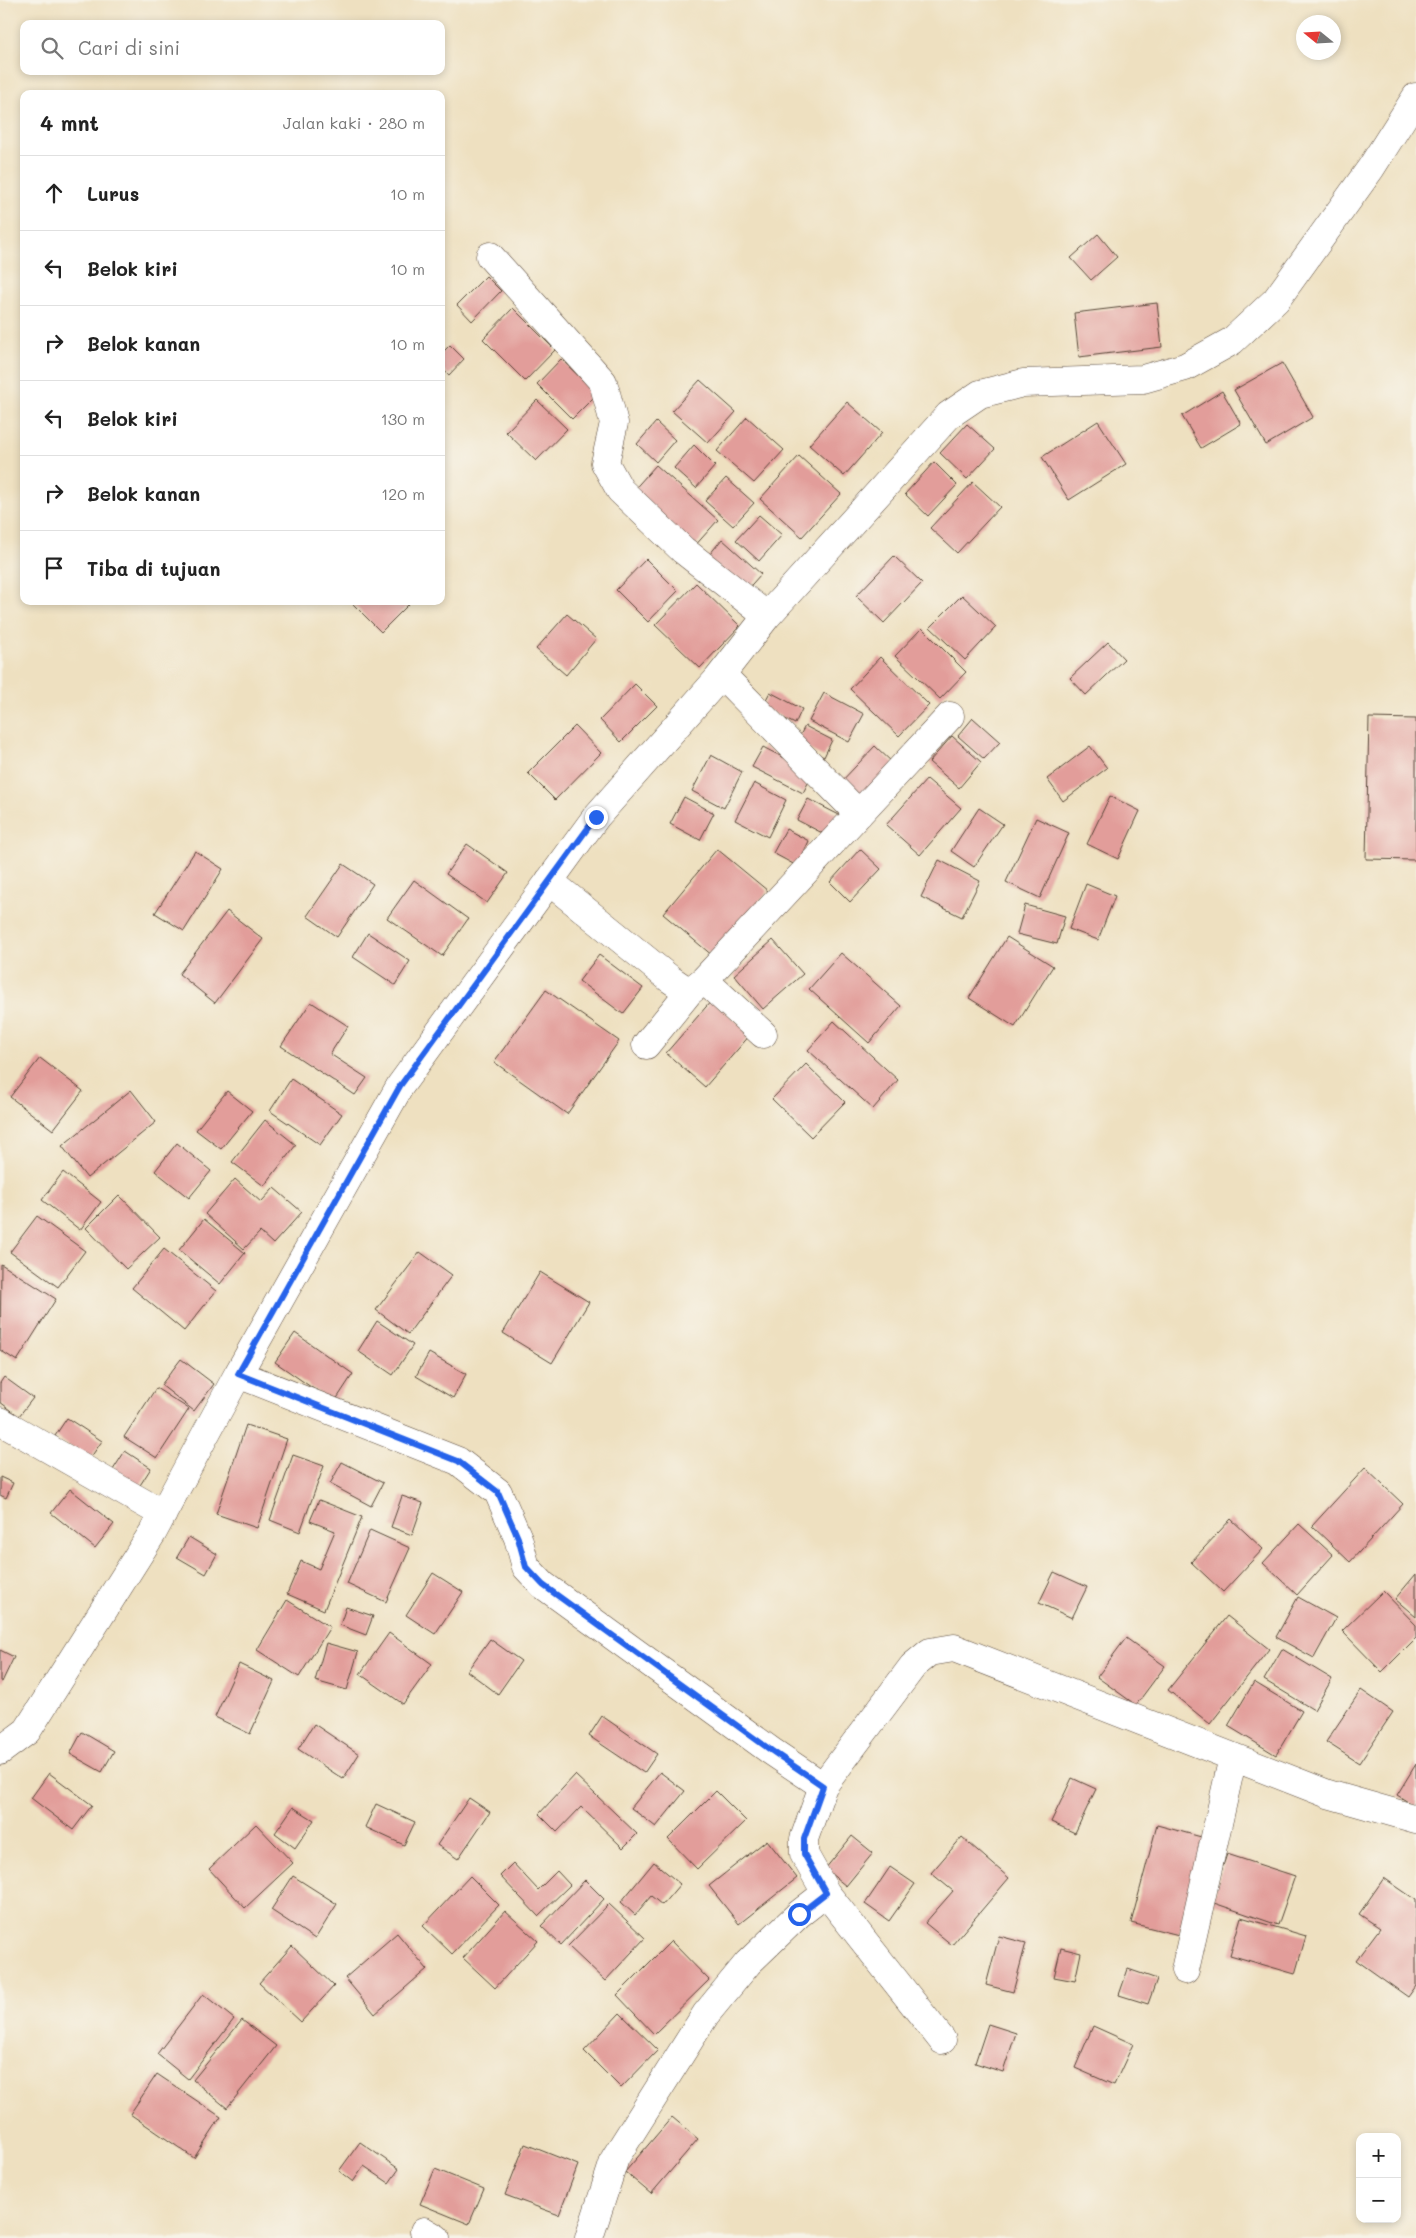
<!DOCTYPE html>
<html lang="id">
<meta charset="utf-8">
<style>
:root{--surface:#fff;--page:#f2f2f2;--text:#222;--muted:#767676;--line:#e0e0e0}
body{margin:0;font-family:Mali,sans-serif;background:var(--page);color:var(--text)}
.controls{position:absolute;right:15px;bottom:15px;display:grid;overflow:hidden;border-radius:10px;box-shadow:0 2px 8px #0003}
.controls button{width:45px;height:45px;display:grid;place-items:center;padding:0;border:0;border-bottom:1px solid var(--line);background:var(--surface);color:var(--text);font:25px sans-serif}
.compass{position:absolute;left:1296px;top:15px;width:45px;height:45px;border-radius:50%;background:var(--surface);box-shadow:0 2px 8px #0003;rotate:288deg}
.stop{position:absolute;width:15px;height:15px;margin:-11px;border:4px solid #2563eb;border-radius:50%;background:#fff}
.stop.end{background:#2563eb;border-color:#fff;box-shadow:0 1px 5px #0008}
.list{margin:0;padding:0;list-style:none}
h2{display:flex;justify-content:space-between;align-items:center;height:65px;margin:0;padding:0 20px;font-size:21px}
h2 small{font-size:16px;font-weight:400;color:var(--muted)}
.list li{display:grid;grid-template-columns:32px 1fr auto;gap:15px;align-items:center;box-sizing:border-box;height:75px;padding:0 20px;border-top:1px solid var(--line)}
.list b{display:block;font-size:19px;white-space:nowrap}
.list em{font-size:16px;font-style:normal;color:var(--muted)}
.icon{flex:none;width:28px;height:28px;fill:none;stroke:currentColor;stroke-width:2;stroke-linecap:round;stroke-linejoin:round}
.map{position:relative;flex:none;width:1416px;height:2238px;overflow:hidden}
.search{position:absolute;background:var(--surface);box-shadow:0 2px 8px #0003;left:20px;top:20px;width:425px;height:55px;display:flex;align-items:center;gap:12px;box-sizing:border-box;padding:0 18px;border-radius:10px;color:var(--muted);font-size:19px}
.panel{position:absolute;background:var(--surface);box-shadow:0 2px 8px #0003;left:20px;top:90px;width:425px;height:515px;border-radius:10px}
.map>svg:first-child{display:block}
.building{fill:#e29d9a}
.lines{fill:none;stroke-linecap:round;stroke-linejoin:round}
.minor-casing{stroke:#564536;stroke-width:29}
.minor{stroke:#fff;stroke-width:28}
.route{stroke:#2563eb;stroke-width:6}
</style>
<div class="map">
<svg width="1416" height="2238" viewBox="0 0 1416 2238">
<rect width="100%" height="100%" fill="#f7f3e8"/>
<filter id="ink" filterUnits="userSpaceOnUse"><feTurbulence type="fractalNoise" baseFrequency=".02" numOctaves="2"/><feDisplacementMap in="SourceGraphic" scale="10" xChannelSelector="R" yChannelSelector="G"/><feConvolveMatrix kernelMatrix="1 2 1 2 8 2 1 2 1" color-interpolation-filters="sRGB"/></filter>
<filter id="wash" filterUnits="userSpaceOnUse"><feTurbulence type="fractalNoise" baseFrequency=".0096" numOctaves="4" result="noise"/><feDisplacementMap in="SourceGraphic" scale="20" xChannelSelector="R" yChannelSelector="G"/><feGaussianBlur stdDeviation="1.12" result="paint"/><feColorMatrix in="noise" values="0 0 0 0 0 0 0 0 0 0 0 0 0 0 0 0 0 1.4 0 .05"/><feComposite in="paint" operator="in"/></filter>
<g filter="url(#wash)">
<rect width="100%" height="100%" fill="#eee0c0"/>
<g id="blocks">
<!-- building -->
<path class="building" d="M1098,234L1117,257L1091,280L1071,258Z
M486,276L501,291L472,321L457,305Z
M1157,303L1162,347L1079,357L1074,313Z
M513,308L555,350L525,381L483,339Z
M450,345L464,359L449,375L441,368V354Z
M561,359L597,394L572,419L537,384Z
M1282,363L1313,417L1266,445L1234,390Z
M700,380L736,412L708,443L672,411Z
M1222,391L1241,424L1201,448L1182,416Z
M537,400L567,429L536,461L506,432Z
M847,402L882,433L844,476L809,445Z
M747,417L784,450L754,483L717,451Z
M1098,421L1126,464L1069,500L1042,457Z
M656,422L675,440L656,462L637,444Z
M967,424L995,449L967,479L940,453Z
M694,445L715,466L696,488L674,468Z
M799,456L841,494L802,537L760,499Z
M934,462L957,485L928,516L905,494Z
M656,465L718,520L693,548L631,493Z
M726,478L754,503L733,526L705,501Z
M973,482L1000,507L957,553L930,528Z
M759,515L782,535L759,561L736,540Z
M722,539L761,574L744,593L706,559Z
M894,556L922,583L884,623L856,596Z
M646,559L678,591L648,622L616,590Z
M696,583L740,626L700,668L655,625Z
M962,595L996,627L965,660L930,627Z
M350,601H405L409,604L381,632Z
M567,614L596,639L566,675L536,649Z
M922,628L966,672L940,699L895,656Z
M1108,642L1124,659L1086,695L1070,678Z
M880,657L929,705L899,736L850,689Z
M635,684L657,706L621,742L600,720Z
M770,692L802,709L795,724L762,707Z
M824,693L864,714L849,742L809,721Z
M973,718L1000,742L984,759L958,736Z
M1369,718L1416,719V860L1366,859Z
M575,726L601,753L555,800L528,773Z
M805,726L832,740L824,757L796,743Z
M952,736L981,762L959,788L929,762Z
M875,746L894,764L857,803L838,785Z
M1090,746L1107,768L1063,801L1047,779Z
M763,747L813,773L803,793L752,767Z
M711,755L742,772L724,808L692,791Z
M927,779L961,808L920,855L886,825Z
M754,783L786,800L768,837L735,820Z
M1110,796L1140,811L1118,859L1087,844Z
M684,797L714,813L700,840L670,824Z
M808,799L843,817L832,838L797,820Z
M979,808L1003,824L974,867L951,851Z
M1036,818L1069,833L1040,898L1006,882Z
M786,829L809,841L797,866L773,853Z
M467,844L508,873L487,903L446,874Z
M717,849L768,891L713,956L663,914Z
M860,849L881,869L850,902L830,882Z
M195,851L223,869L184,931L155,913Z
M939,860L980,881L962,917L921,897Z
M343,864L373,884L337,937L307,916Z
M414,880L468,919L442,956L387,918Z
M1086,884L1115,896L1098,940L1069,929Z
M1025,905L1065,916L1057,944L1017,934Z
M227,911L263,939L215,1003L179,974Z
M368,933L410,961L395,985L353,957Z
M1007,937L1053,966L1015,1027L969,998Z
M773,940L803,974L763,1009L734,975Z
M841,953L901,1006L869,1043L809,989Z
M599,955L643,988L623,1014L579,981Z
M546,990L619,1041L567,1114L494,1062Z
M712,1000L751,1034L705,1087L666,1053Z
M311,1002L348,1026L330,1054L367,1078L355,1095L281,1046Z
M834,1021L898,1080L873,1109L808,1050Z
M40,1058L83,1091L53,1130L10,1097Z
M806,1064L845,1102L811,1137L772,1099Z
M291,1079L342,1114L320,1145L270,1111Z
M131,1090L156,1122L87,1178L62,1146Z
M227,1091L252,1111L221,1149L196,1130Z
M265,1120L296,1145L264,1186L232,1162Z
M177,1143L211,1171L189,1198L155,1171Z
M63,1172L101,1202L80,1230L42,1200Z
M235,1179L261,1202L274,1188L302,1212L273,1244L260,1232L244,1249L205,1214Z
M119,1195L160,1237L126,1269L86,1228Z
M37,1216L85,1251L58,1287L10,1252Z
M204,1219L245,1253L220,1284L179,1250Z
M164,1249L216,1291L184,1331L132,1288Z
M420,1252L452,1275L408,1334L376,1310Z
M1,1264L56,1299L17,1361L0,1350Z
M540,1272L589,1302L552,1363L503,1333Z
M377,1321L413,1345L393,1375L358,1351Z
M295,1333L353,1374L334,1403L275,1362Z
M429,1353L466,1374L453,1398L416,1376Z
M181,1359L214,1384L194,1411L161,1385Z
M4,1377L33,1398L19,1416L0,1402V1383Z
M156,1388L189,1409L157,1458L124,1437Z
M67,1418L102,1441L89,1460L55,1436Z
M246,1425L287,1439L257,1528L216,1514Z
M125,1451L151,1468L137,1490L111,1473Z
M293,1455L324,1466L300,1532L270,1520Z
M342,1462L383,1483L371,1506L330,1484Z
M1365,1468L1403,1504L1350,1562L1312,1526Z
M0,1477L13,1483L6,1498L0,1495Z
M70,1489L114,1524L95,1548L51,1513Z
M402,1496L423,1503L412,1535L391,1527Z
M319,1500L362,1517L324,1610L287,1594L301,1561L319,1569L335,1531L310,1521Z
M1231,1519L1263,1549L1223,1592L1191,1562Z
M1299,1524L1333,1555L1297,1595L1263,1563Z
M370,1530L410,1548L386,1602L347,1584Z
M189,1537L217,1554L206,1574L177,1557Z
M1054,1572L1087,1587L1072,1618L1039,1603Z
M433,1573L463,1592L435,1634L406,1615Z
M1416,1574V1617L1395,1599Z
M1383,1591L1416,1625V1638L1382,1672L1342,1631Z
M1298,1597L1336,1618L1314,1658L1276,1637Z
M287,1600L330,1627L299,1677L257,1650Z
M346,1607L373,1616L366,1635L340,1625Z
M1227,1616L1269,1649L1210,1724L1168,1690Z
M389,1633L432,1664L403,1704L360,1674Z
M1126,1638L1165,1666L1136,1705L1097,1677Z
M490,1639L521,1661L498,1694L467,1671Z
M326,1643L358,1652L347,1690L315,1681Z
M1282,1649L1332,1679L1314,1710L1264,1680Z
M0,1650L14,1657L2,1682L0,1681Z
M239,1664L274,1681L250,1734L215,1717Z
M1254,1682L1302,1711L1276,1755L1228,1726Z
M1361,1690L1393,1712L1359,1763L1326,1742Z
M602,1716L657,1754L644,1773L589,1736Z
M314,1724L359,1754L343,1779L298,1749Z
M82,1732L114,1751L102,1772L70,1754Z
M1416,1764V1807L1397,1795Z
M660,1772L685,1791L656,1827L631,1808Z
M49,1773L92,1805L73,1830L31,1798Z
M575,1775L637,1834L623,1848L581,1807L557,1832L539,1814Z
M1072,1778L1096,1789L1075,1833L1051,1822Z
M716,1791L746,1821L697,1869L668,1839Z
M469,1798L490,1812L458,1859L437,1845Z
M376,1804L415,1822L404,1845L365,1827Z
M293,1807L314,1820L295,1848L275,1833Z
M256,1824L293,1863L245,1908L209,1869Z
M1157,1825L1205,1838L1179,1935L1131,1923Z
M852,1836L873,1853L846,1886L825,1869Z
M962,1837L1009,1878L952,1945L925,1923L953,1891L931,1873Z
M767,1840L797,1878L739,1924L709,1886Z
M1227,1854L1295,1876L1278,1925L1211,1902Z
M654,1862L680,1884L662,1905L651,1896L635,1915L621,1902Z
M513,1863L538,1890L557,1871L570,1885L538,1916L500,1876Z
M890,1867L915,1884L889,1921L865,1904Z
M293,1876L337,1904L315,1939L271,1910Z
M470,1876L499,1905L452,1954L423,1926Z
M1384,1878L1416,1900V1986L1408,1997L1356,1960L1380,1928L1359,1914Z
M585,1880L604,1899L561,1945L541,1926Z
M609,1904L645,1938L605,1981L568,1946Z
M505,1911L538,1941L495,1988L463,1958Z
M1241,1917L1306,1936L1295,1974L1230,1955Z
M397,1933L427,1969L375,2014L345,1978Z
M999,1936L1026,1943L1013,1992L986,1985Z
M671,1941L709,1980L654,2034L617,1995Z
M292,1946L334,1986L301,2022L259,1983Z
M1061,1948L1081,1953L1075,1981L1054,1977Z
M1128,1969L1157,1979L1148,2004L1119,1995Z
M203,1994L234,2019L188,2079L157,2054Z
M620,2013L658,2050L621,2088L584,2051Z
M242,2020L276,2046L227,2108L193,2080Z
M988,2024L1016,2033L1003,2072L975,2063Z
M1093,2026L1133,2044L1114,2085L1075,2068Z
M157,2074L221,2117L194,2158L130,2114Z
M672,2117L698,2139L651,2194L625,2172Z
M360,2142L399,2169L389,2183L364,2166L353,2182L339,2171Z
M525,2144L578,2165L559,2215L505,2195Z
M435,2169L484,2189L469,2224L420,2204Z"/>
</g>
</g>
<g filter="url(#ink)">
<use href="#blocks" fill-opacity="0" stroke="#564536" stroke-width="1"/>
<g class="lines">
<defs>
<path id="minor" d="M1416,97L1371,168L1276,300L1232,341L1185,367L1143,379L1023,383L980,394L949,415L767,616L717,680L596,817L400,1086L238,1374L458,1461L498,1492L518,1538L526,1567L543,1585L771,1751L823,1786L913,1666L930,1652L954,1648L1328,1794L1416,1819
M490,256L603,382L614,423L605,463L620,490L683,550L767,616
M722,675L859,814
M549,881L670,979L689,992
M704,980L763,1034
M646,1045L689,992L704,980L950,716
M0,1421L163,1514
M0,1751L27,1731L153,1532L238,1374
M826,1893L942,2040
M1185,1970L1233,1757
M424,2231L436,2238
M589,2238L615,2158L706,2014L748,1963L799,1914L826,1893L804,1854V1839L823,1786"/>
</defs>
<!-- minor casing -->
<use href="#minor" class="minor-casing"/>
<!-- minor -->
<use href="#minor" class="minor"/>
</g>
</g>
<g class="lines" filter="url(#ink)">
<!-- route -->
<path class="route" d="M596,817L400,1086L238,1374L458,1461L498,1492L518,1538L526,1567L543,1585L772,1751L823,1786L804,1839V1854L826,1893L799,1914"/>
</g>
</svg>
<div class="controls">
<button>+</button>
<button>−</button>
</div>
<svg class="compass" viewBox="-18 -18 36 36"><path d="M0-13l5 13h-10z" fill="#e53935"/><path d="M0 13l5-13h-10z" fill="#767676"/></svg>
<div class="stop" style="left:799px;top:1914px"></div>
<div class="stop end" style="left:596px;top:817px"></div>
<div class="search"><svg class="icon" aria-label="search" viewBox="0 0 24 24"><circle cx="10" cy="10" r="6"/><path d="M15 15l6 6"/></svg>Cari di sini</div>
<section class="panel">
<h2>4 mnt<small>Jalan kaki · 280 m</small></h2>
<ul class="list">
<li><svg class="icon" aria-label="ahead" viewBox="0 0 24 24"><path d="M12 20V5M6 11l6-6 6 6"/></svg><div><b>Lurus</b></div><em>10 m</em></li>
<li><svg class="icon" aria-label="left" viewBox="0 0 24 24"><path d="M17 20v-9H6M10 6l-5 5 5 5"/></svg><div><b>Belok kiri</b></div><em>10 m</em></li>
<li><svg class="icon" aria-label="right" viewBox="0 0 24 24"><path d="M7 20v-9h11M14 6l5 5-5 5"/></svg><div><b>Belok kanan</b></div><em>10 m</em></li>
<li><svg class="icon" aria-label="left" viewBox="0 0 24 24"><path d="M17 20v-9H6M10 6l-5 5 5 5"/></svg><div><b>Belok kiri</b></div><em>130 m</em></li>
<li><svg class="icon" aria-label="right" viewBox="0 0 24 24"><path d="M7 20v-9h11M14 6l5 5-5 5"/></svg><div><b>Belok kanan</b></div><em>120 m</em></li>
<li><svg class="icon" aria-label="arrive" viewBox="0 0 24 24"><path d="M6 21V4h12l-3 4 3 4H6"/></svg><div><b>Tiba di tujuan</b></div></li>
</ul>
</section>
</div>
